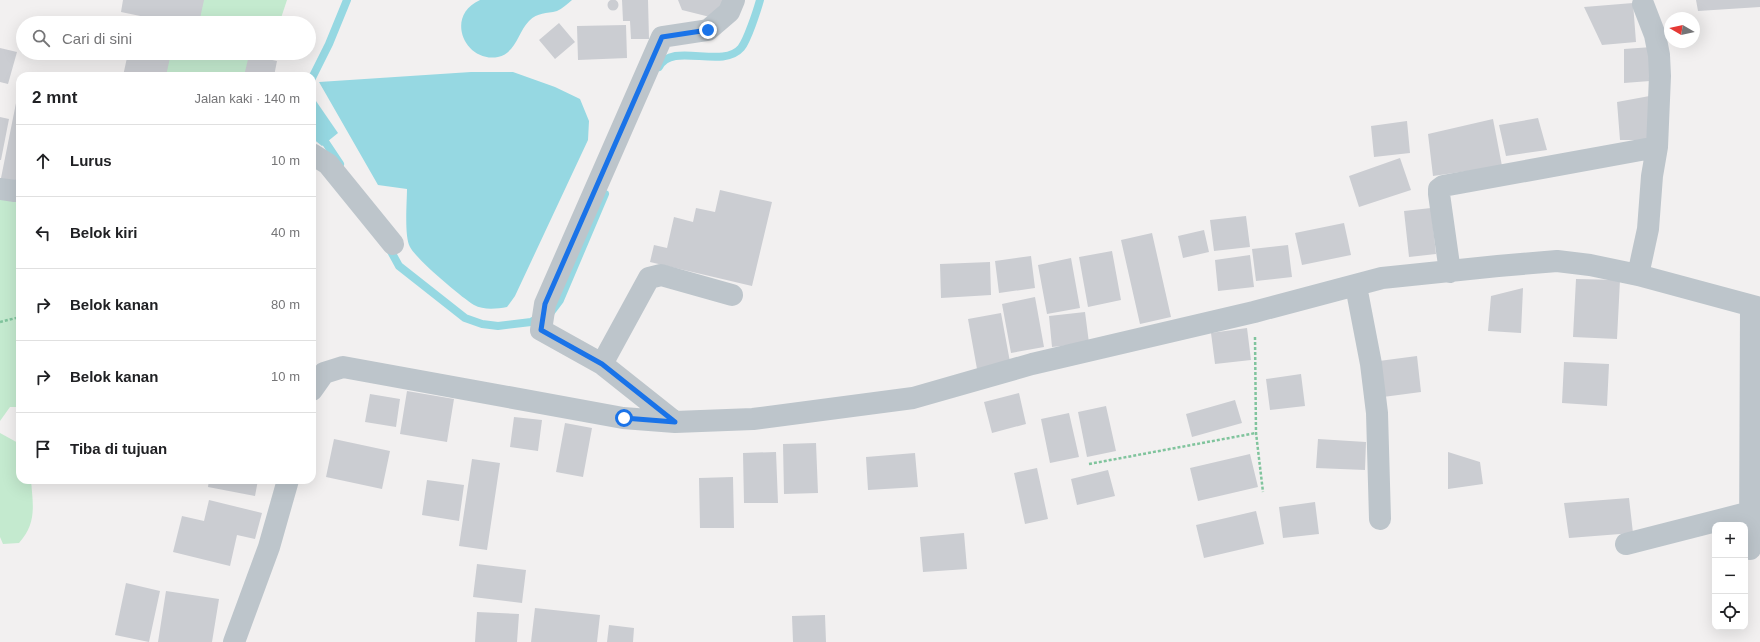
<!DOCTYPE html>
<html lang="id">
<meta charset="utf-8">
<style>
:root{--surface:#fff;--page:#f6f6f6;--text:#202124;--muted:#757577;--line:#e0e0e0}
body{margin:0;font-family:Helvetica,sans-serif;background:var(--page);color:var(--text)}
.controls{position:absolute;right:12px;bottom:12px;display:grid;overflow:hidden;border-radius:8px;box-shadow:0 4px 16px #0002}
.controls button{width:36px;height:36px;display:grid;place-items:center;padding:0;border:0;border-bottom:1px solid var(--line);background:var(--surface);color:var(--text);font:20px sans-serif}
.compass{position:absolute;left:1664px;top:12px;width:36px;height:36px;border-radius:50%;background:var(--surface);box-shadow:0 4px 16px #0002;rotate:279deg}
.stop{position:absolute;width:12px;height:12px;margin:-9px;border:3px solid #1a73e8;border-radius:50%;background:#fff}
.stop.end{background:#1a73e8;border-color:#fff;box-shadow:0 1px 4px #0008}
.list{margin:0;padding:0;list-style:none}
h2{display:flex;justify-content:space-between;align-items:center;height:52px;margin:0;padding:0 16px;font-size:17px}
h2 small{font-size:13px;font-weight:400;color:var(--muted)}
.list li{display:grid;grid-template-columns:26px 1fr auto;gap:12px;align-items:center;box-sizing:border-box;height:72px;padding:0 16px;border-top:1px solid var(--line)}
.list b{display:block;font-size:15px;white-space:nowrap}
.list em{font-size:13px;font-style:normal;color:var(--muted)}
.icon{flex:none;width:22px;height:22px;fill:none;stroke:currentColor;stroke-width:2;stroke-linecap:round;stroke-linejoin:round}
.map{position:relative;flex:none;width:1760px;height:642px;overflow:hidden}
.search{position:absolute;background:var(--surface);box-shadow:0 4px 16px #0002;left:16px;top:16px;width:300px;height:44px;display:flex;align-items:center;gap:10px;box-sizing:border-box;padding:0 14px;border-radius:22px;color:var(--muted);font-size:15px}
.panel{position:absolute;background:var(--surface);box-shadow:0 4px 16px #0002;left:16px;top:72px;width:300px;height:412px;border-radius:12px}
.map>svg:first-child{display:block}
.green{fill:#c4eacf}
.water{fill:#96d8e2}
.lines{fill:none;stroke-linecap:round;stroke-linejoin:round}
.stream{stroke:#96d8e2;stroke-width:8}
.building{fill:#cbcdd2}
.path{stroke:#80c49d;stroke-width:2.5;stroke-dasharray:3 2;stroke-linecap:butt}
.minor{stroke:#bdc5cb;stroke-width:22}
.route{stroke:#1a73e8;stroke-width:5}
</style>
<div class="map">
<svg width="1760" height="642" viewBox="0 0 1760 642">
<rect width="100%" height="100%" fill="#f2f0f0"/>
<!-- green -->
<path class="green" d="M192,0H287L281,18V23H182Z
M163,53H277L261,76H158Z
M0,192H20V407H10L0,421Z
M0,433L20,444V480H31C33,505 37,523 19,543L3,544L0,537Z"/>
<!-- water -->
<path class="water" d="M480,0H572C567,4 562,9 557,11C546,14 538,12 529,21C518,32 516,53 498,57C465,63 444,16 480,0Z
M471,72H513L555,87L580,99L589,121L588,140L515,296L507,307C496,309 483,310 474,305C461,297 416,259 410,247C404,236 407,202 407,189L378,185L319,82Z
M312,81H315L316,101L338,133L322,146L312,138Z"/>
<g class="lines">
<!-- stream -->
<path class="stream" d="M659,67C672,41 722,70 741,48C747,41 757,11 760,0
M312,78L329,44L347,0
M312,122L340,164
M388,246L399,266L465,318L482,324L498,326L531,322L540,317
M551,312L560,300L605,194"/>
</g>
<!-- building -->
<path class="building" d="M607.5 5a5.5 5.5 0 1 1 11 0a5.5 5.5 0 1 1-11 0Z
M123,0H204L199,23H174L121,12Z
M622,0H648L649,39H631L630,21H623Z
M678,0H727L714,18L682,10Z
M1696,0H1760V7L1698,11Z
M1633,3L1636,42L1602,45L1584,7Z
M559,23L575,42L555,59L539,40Z
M626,25L627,58L578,60L577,26Z
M1652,47L1650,81L1624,83V49Z
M0,48L17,52L8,84L0,82Z
M128,53H171L166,76H123Z
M249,55L277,61L274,76H244Z
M1655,95L1651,140H1620L1617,102Z
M17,98L20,99V188L0,183Z
M0,117L9,119L1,160H0Z
M1538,118L1547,150L1506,156L1499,125Z
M1493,119L1502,166L1433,176L1428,134Z
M1407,121L1410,153L1374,157L1371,126Z
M1400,158L1411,190L1359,207L1349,176Z
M720,190L772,202L752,286L650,262L654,245L667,248L674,217L693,222L696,208L715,212Z
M1431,208L1436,254L1409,257L1404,211Z
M1246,216L1250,247L1214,251L1210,220Z
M1344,223L1351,255L1302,265L1295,233Z
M1204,230L1209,252L1183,258L1178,236Z
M1152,233L1171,317L1140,324L1121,240Z
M1288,245L1292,277L1256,281L1252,249Z
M1112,251L1121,300L1088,307L1079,257Z
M1250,255L1254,287L1218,291L1215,260Z
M1031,256L1035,288L999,293L995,261Z
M1071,258L1080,308L1047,314L1038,265Z
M990,262L991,295L941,298L940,264Z
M1576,279L1620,280L1617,339L1573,337Z
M1523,288L1521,333L1488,331L1491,296Z
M1035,297L1044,347L1011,353L1002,304Z
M1085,312L1089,343L1052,347L1049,316Z
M1001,313L1010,362L977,369L968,319Z
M1247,328L1251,360L1215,364L1211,333Z
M1417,356L1421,392L1383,397L1379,361Z
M1564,362L1609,364L1607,406L1562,403Z
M1301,374L1305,406L1270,410L1266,379Z
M407,391L454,399L447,442L400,434Z
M1019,393L1026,424L992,433L984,402Z
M370,394L400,399L396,427L365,422Z
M1235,400L1242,423L1192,437L1186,414Z
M1106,406L1116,451L1087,457L1078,412Z
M1069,413L1079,457L1050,463L1041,419Z
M514,417L542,420L538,451L510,447Z
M565,423L592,428L583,477L556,472Z
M334,439L390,451L382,489L326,477Z
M1318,439L1366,442L1365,470L1316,468Z
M816,443L818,493L784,494L783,444Z
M776,452L778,503H744L743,453Z
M1448,452L1480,462L1483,484L1448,489Z
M915,453L918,487L868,490L866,457Z
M1250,454L1258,487L1198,501L1190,468Z
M472,459L500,463L487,550L459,546Z
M1037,468L1048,519L1025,524L1014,473Z
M1108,470L1115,496L1077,505L1071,479Z
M733,477L734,528H700L699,478Z
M209,480H258L255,496L208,487Z
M427,480L464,485L459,521L422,515Z
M1629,498L1633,533L1569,538L1564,503Z
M209,500L262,513L255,539L237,535L230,566L173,552L182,516L204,521Z
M1315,502L1319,534L1283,538L1279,507Z
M1256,511L1264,544L1204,558L1196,525Z
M964,533L967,569L923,572L920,537Z
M477,564L526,570L522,603L473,597Z
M126,583L160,591L149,642L115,635Z
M166,591L219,599L212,642H158Z
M535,608L600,615L597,642H531Z
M477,612L519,614L517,642H475Z
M825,615L826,642H793L792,616Z
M609,625L634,628L633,642H607Z"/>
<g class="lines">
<!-- path -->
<path class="path" d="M0,322L20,317
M1255,337L1256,433L1263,492
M1089,464L1256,433"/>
<!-- minor -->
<path class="minor" d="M312,154L328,164L393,244
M0,189L15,191L20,190
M1450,272L1439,194V189L1443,186L1657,147
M1638,275L1648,229L1652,176L1657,147L1660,76L1659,55L1655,35L1643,4
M1356,286L1371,364L1377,413L1380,519
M602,364L649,278L661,275L732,295
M312,390L324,373L343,367L623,418L675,422L753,419L913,398L1032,364L1254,312L1382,278L1498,266L1557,261L1590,265L1638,275L1760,308
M675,422L602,364L541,330L545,304L662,37L708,30L729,12L734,0
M1626,544L1751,512
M1750,549L1751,306
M234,642L269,547L288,480"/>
</g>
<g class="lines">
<!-- route -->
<path class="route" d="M624,418L675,422L602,364L541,330L545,304L662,37L708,30"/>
</g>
</svg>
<div class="controls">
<button>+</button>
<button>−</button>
<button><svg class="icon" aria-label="locate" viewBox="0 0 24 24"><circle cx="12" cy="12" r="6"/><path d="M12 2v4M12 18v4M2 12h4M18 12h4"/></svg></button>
</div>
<svg class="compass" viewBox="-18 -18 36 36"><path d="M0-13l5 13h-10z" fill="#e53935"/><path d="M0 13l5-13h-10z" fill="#757577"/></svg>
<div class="stop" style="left:624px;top:418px"></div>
<div class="stop end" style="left:708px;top:30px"></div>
<div class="search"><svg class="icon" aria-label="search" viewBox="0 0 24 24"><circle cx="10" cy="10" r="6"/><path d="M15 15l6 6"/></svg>Cari di sini</div>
<section class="panel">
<h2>2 mnt<small>Jalan kaki · 140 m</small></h2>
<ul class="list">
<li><svg class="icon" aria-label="ahead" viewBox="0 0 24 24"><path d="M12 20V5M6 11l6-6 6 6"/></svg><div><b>Lurus</b></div><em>10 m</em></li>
<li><svg class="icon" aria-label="left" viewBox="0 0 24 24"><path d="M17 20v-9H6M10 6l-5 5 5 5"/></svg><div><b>Belok kiri</b></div><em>40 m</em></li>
<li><svg class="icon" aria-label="right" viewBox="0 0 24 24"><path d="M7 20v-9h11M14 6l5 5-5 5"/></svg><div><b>Belok kanan</b></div><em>80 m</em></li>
<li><svg class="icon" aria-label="right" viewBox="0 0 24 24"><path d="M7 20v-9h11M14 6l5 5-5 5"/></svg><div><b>Belok kanan</b></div><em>10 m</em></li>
<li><svg class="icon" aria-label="arrive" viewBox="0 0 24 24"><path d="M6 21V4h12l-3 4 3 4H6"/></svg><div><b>Tiba di tujuan</b></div></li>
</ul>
</section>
</div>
